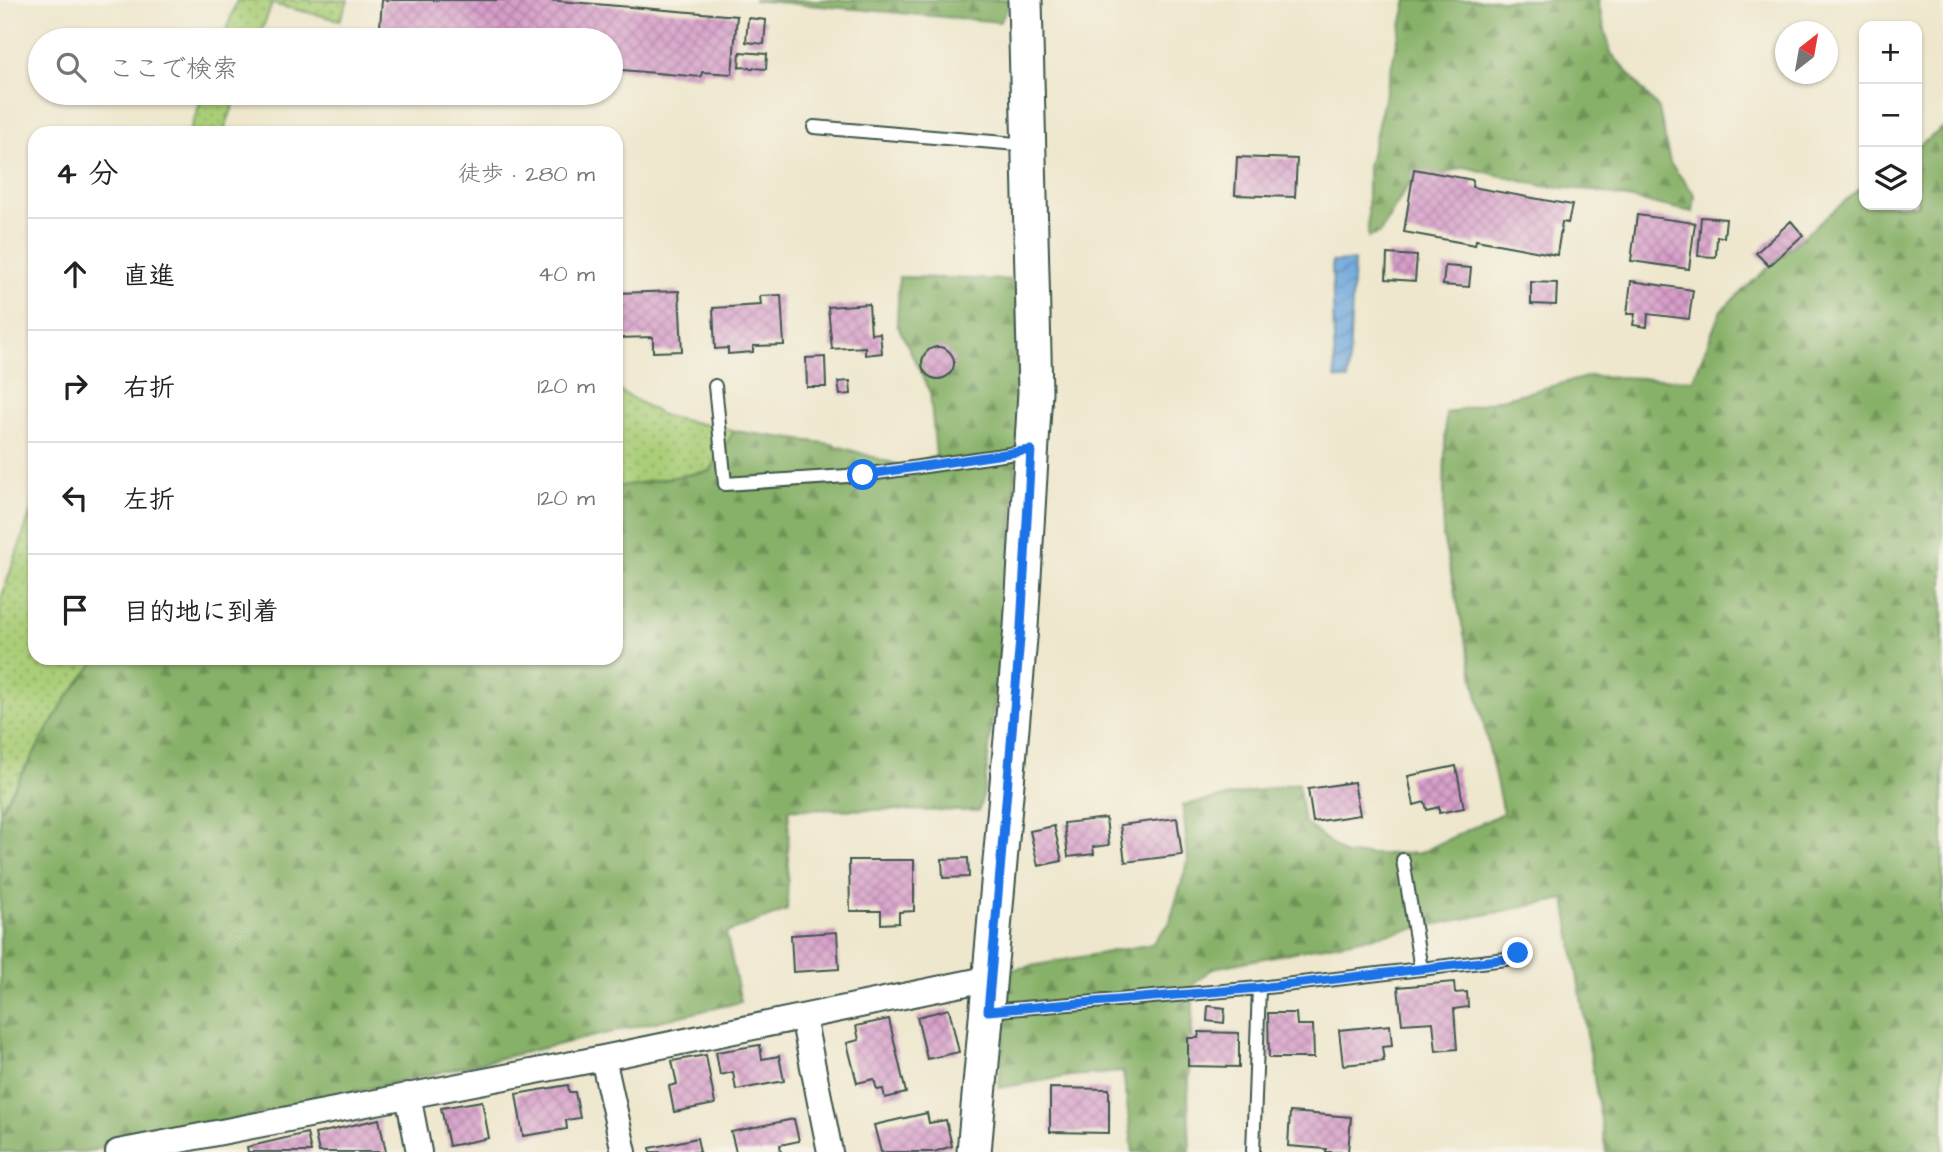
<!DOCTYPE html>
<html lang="ja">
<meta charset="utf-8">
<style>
:root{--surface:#fff;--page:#f6f6f6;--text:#222;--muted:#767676;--line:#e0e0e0}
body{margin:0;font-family:"Architects Daughter","Klee One",sans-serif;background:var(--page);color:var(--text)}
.controls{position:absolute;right:21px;top:21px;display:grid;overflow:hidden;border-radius:14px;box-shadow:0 2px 5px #0004}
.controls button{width:63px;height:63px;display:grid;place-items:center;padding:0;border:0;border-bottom:2px solid var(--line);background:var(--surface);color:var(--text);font:35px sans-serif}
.compass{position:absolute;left:1775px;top:21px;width:63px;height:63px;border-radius:50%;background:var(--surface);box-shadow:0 2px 5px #0004;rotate:31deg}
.stop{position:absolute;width:21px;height:21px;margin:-16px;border:5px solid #1a73e8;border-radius:50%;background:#fff}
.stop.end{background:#1a73e8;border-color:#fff;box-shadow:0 2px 7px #0008}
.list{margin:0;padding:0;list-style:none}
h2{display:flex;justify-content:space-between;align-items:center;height:91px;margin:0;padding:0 28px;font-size:30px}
h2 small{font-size:23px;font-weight:400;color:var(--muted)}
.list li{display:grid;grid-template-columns:46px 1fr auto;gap:21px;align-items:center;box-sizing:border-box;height:112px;padding:0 28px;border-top:2px solid var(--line)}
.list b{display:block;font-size:26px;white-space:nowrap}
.list em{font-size:23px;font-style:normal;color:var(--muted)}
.icon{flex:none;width:38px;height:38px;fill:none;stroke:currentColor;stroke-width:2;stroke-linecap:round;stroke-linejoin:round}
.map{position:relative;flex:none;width:1943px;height:1152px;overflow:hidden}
.search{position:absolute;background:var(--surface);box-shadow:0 2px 5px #0004;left:28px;top:28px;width:595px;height:77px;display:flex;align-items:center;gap:18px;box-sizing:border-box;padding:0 24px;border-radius:38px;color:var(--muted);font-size:26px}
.panel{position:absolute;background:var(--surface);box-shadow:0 2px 5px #0004;left:28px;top:126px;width:595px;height:539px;border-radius:21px}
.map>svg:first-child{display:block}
.grass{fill:url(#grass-dots);stroke:#648656;stroke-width:2}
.forest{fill:url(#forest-firs);stroke:#53774e;stroke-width:2}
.water{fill:url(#water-waves);stroke:#467288;stroke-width:2}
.building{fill:url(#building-cross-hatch)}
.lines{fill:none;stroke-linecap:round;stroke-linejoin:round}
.lane-casing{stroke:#3e564b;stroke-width:16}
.street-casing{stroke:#3e564b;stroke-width:28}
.secondary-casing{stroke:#3e564b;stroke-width:37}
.lane{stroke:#fff;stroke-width:12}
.street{stroke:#fff;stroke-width:24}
.secondary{stroke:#fff;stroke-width:33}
.route{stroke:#1a73e8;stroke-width:9}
</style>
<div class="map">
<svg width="1943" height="1152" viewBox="0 0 1943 1152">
<defs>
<pattern id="grass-dots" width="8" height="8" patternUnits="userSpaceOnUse" patternTransform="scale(1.75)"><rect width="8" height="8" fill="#aace78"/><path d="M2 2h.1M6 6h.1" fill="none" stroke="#8aa863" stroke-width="1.8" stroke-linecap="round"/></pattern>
<pattern id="forest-firs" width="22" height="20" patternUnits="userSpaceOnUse" patternTransform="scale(1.75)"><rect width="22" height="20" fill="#87b168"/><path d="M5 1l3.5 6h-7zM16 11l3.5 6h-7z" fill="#6e9156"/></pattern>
<pattern id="water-waves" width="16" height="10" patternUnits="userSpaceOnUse" patternTransform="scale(1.75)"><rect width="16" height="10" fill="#6ea7dd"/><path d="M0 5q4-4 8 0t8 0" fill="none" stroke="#5a89b4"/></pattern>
<pattern id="building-cross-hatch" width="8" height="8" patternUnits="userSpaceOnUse" patternTransform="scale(1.75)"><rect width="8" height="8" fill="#d79dc9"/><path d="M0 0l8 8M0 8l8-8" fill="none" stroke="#ae81a4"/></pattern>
</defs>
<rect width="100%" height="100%" fill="#f7f3e8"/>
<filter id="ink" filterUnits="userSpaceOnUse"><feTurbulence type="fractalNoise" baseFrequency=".0143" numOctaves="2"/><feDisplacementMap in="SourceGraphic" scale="14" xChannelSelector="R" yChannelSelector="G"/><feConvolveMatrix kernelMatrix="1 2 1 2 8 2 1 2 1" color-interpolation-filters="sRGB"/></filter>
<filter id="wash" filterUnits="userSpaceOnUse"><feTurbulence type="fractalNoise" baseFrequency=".00686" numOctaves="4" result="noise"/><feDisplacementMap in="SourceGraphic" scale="28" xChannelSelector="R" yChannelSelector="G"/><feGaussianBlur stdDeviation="1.57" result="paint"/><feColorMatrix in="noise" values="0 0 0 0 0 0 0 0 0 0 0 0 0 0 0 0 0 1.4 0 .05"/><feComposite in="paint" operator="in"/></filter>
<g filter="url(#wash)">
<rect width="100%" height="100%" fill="#eee7cd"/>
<!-- grass -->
<path class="grass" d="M237,0H348L340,20L272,4L258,40H223Z
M204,93H238L223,133H189Z
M616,389L664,416L734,431L710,471L616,487Z
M35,500V658H98L66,699L0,811V602Z"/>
<!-- forest -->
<path class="forest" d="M753,0H1010V3L1000,22Z
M1407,0H1600L1598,3L1611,53L1659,109L1670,163L1695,195L1693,212L1590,190L1542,186L1465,167L1408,185L1379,234L1368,237V167Z
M1943,128V1152H1606L1565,899L1213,968L1194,984L1188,1098L1190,1152H1133L1123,1072L1070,1076L999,1088L1009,970L1152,944L1169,924L1188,861L1183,805L1298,783L1304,822L1345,855L1420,853L1503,813L1443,537L1446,413L1591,376L1693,380L1721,310L1798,241L1864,185V205H1917V147Z
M899,277L1018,280L1019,414L1011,553L985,785L979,811L789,809L787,910L726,933L741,1002L213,1125L85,1152H0V811L66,699L98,658H616V487L710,471L734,431L831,444L902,466L936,456L930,392L897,324Z"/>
<!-- water -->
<path class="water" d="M1354,261L1348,380L1335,378L1332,262Z"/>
<g id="blocks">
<!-- building -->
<path class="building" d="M382,0H547L737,16L732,74L702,72L701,77L611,69V40H379Z
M748,18L766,20L764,44L746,42Z
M740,52L767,54L766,69L739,67Z
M1237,157L1297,159L1295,197L1235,195Z
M1414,169L1473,180L1472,187L1572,205L1568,223L1562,222L1557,255L1476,240L1475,245L1404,232Z
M1637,215L1695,223L1689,269L1631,261Z
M1701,217L1726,219L1724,237H1717L1716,257L1698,256Z
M1791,221L1803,235L1769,266L1756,253Z
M1387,254L1417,256L1415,281L1386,279Z
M1445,266L1471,268L1469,287L1443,285Z
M1631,281L1693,290L1689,319L1648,314L1647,327L1633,325L1635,314H1627Z
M1531,282L1557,283L1556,305L1531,304Z
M679,291L682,351L653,352V337L616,338V293Z
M781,295L784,345L753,346V352L728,354V348L715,349L713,308L761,305L760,296Z
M869,304L871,334L880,333L882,353L865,355V347L832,349L828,307Z
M922 363a16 16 0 1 1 32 0a16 16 0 1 1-32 0Z
M825,357L826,387H807L806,358Z
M850,381L851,394L840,395L838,382Z
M616,416H621L619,442H616Z
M1456,766L1464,808L1439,813V807L1427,810L1425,802L1414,805L1408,776Z
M1354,782L1360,815L1313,822L1308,789Z
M1106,818L1109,845L1093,847L1094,854L1068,857L1064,823Z
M1177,818L1182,855L1125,862L1120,825Z
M1054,826L1062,861L1038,866L1030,831Z
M968,858L969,877L943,878L942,859Z
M849,860H914V911L899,912V923L881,924V911H850Z
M837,932L839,969L793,972L791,935Z
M1454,982L1455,993L1467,992L1468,1007L1454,1009L1457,1049L1436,1051L1433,1022L1402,1024L1398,987Z
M1208,1006L1225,1008L1224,1023L1207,1021Z
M949,1009L959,1052L927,1059L917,1017Z
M1268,1013H1296L1297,1025H1313L1314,1058H1269Z
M889,1019L906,1093L885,1098L883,1089L877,1090L874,1079L857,1083L847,1043L859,1040L856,1026Z
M1390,1025L1392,1046L1382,1047L1384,1061L1343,1065L1339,1030Z
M1199,1032L1239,1033V1067L1188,1066V1038H1198Z
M760,1045L762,1059L779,1056L784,1081L736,1090L733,1072L720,1075L716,1052Z
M706,1055L715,1104L674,1112L669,1086L677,1084L672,1061Z
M568,1085L569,1092H575L580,1118L566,1120L567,1129L523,1136L516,1094Z
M1050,1088L1109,1089V1133L1050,1132Z
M482,1101L489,1138L449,1146L441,1108Z
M1290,1112L1351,1117L1348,1152H1326V1149L1288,1146Z
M927,1113L929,1123L946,1120L952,1146L934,1152H881L874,1125Z
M379,1119L386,1152H319L315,1134Z
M794,1119L799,1141L780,1145L781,1152H736L731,1132Z
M307,1133L311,1152H248L247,1147Z
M697,1138L700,1152H650V1148Z"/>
</g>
</g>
<g filter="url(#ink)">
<use href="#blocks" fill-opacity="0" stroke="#3e564b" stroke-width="2"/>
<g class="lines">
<defs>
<path id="lane" d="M814,127L1029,145
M715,386L725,484L863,475L1030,451
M1403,860L1421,969
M988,1011L1259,988L1506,959L1518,953
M1253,1152L1259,988"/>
<path id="street" d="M803,1017L830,1152
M603,1058L624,1152
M408,1095L419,1152
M118,1152L603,1058L991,978"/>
<path id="secondary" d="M974,1152L1021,627L1035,392L1025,0"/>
</defs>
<!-- lane casing -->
<use href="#lane" class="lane-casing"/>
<!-- street casing -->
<use href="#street" class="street-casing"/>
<!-- secondary casing -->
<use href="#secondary" class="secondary-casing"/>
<!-- lane -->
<use href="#lane" class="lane"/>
<!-- street -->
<use href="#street" class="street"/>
<!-- secondary -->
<use href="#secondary" class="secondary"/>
</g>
</g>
<g class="lines" filter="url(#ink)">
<!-- route -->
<path class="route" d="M863,475L1031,450L1021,627L988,1011L1259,988L1506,959L1518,953"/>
</g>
</svg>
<div class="controls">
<button>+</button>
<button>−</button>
<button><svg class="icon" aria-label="layers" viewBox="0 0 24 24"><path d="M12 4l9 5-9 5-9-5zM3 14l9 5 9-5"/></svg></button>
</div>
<svg class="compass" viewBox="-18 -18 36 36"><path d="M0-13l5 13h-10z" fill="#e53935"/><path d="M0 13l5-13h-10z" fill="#767676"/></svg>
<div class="stop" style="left:863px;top:475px"></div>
<div class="stop end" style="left:1518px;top:953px"></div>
<div class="search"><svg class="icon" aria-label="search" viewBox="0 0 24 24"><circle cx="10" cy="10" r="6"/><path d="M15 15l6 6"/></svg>ここで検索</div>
<section class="panel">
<h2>4 分<small>徒歩 · 280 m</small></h2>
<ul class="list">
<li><svg class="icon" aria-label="ahead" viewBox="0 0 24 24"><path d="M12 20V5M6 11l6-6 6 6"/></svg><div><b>直進</b></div><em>40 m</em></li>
<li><svg class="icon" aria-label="right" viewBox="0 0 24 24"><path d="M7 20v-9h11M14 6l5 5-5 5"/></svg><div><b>右折</b></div><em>120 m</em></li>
<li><svg class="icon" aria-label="left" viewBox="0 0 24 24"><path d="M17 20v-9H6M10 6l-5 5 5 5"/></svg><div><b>左折</b></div><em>120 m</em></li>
<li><svg class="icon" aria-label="arrive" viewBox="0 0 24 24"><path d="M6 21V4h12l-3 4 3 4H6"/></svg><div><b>目的地に到着</b></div></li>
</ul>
</section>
</div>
